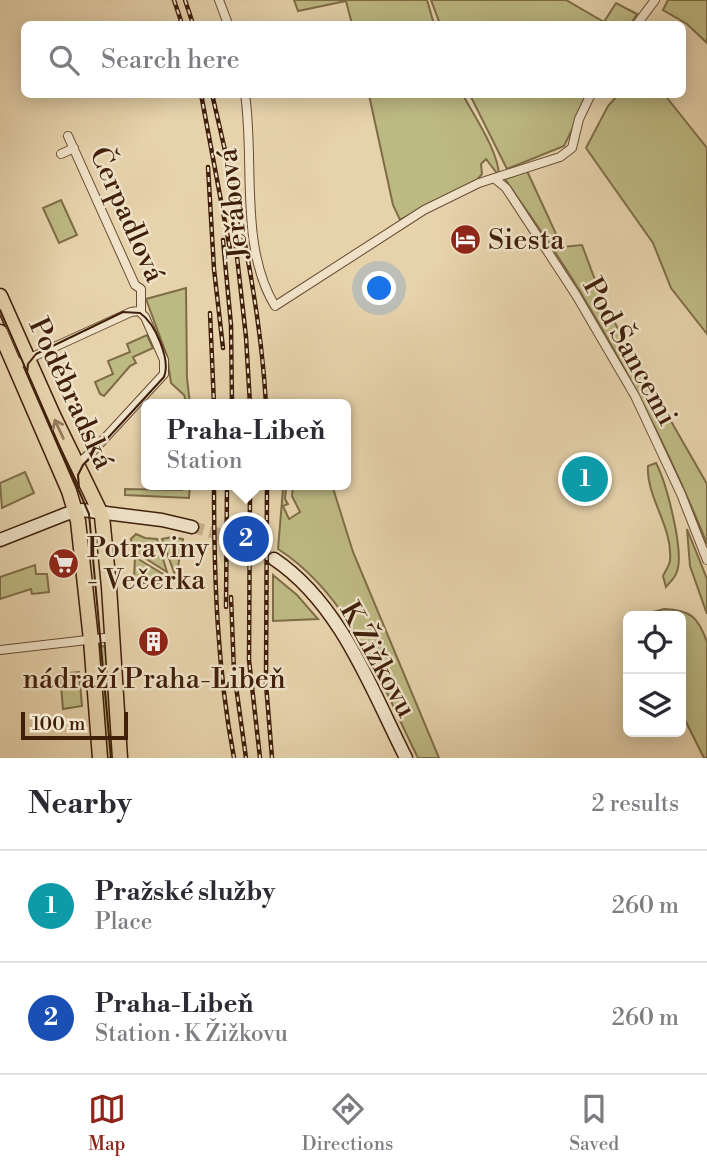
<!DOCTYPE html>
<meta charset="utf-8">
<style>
:root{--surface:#fff;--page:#f7f7f7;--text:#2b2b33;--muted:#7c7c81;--line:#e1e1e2;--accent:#8f2418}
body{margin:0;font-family:"Libre Bodoni",serif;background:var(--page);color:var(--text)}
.controls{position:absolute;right:21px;bottom:21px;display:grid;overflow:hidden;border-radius:10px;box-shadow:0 4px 18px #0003}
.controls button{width:63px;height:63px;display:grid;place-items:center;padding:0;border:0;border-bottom:2px solid var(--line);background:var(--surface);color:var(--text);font:35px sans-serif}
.scale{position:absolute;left:21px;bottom:18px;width:107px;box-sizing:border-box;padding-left:7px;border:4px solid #41200b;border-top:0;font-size:19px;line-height:24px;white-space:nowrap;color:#41200b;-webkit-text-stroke:5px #efe2c8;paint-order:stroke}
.you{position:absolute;left:380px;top:289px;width:24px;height:24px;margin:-18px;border:5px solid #fff;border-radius:50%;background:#1a73e8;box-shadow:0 0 0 10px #1a73e833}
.badge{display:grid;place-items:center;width:46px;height:46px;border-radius:50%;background:var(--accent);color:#fff;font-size:23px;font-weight:700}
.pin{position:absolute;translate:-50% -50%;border:4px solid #fff;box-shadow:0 2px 7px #0006}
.popup{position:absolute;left:141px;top:399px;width:210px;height:91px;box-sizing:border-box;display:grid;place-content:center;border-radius:10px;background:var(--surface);filter:drop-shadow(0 2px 5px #0005);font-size:23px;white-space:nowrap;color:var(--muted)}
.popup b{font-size:26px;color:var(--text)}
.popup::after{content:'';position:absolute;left:50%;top:100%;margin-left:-14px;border:14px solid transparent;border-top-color:var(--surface)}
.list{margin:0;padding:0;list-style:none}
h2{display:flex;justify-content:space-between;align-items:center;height:91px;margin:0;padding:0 28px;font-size:30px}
h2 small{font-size:23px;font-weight:400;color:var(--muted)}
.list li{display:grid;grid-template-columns:46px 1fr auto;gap:21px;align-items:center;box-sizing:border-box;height:112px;padding:0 28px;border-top:2px solid var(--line)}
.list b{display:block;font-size:26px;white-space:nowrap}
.list p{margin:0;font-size:23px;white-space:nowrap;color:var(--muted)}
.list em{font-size:23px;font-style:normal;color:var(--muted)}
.icon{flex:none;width:38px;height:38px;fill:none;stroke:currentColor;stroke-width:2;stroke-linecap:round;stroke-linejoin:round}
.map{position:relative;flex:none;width:707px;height:758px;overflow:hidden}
.search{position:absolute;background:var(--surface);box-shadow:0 4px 18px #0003;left:21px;right:21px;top:21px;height:77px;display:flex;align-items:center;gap:18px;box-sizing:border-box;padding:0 24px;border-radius:10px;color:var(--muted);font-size:26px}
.sheet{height:315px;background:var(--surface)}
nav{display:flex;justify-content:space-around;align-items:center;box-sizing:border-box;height:98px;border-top:2px solid var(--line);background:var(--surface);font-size:19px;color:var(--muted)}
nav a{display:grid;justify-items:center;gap:4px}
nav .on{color:var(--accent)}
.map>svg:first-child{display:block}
.green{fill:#bdb983;stroke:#7f6c47;stroke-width:2}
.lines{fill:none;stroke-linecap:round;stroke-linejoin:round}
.secondary-tunnel{stroke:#c5ae8b;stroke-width:12;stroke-dasharray:12 6;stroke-linecap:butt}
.minor-casing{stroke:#6a4c33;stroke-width:10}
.secondary-casing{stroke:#41200b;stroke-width:15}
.primary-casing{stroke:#41200b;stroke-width:17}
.minor{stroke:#efe2c8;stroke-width:8}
.secondary{stroke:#efe2c8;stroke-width:12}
.primary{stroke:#e6d2ab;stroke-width:14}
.tram{stroke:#41200b;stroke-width:2}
.rail-casing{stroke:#41200b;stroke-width:4.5}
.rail{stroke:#efe2c8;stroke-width:2;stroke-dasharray:5;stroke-linecap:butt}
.oneway{stroke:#94795b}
.labels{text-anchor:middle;stroke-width:5;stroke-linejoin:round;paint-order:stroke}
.street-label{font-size:28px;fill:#41200b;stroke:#efe2c8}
.poi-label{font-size:28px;fill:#41200b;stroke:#efe2c8;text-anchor:start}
</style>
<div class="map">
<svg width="707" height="758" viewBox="0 0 707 758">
<rect width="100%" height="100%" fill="#e6d2ab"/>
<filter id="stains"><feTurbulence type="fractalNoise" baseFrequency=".00286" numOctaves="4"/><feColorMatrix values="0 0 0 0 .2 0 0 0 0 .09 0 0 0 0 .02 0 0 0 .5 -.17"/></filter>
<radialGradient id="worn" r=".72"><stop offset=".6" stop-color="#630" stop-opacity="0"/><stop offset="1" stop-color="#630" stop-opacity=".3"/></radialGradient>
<!-- green -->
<path class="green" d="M294,0H427L434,24H352L346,1L298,11Z
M431,0H566L604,22L616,3L637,14L631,24H440Z
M668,0H707V43L687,24L663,10Z
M664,94L707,148V334L671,288L653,243L586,148L608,106L618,95Z
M369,95H463C474,116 499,152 499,176L486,159L481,164L482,174L477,180L400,220L393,205Z
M470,95H589L564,146L507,169Z
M527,171L562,247L582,245L604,304L707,484V544C673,459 632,378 585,300C561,258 532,219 505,179Z
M61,200L77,235L59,243L43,208Z
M186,288L187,378L190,404H187L184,395L171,383L167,356L146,299Z
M147,335L153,348L133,357L136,363L130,366L104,396L100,394L95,382L113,374L108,361L130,352L127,344Z
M656,463C666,482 686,555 676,574C674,579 669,583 666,587L663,576C665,571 670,565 670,560C673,527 646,497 648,466Z
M25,472L34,493L2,508L0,483Z
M183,485H190L189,498L125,495V489L182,490Z
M315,485H332L353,552L439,758H418C381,684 351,596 278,549L283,489L286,488L285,499L288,504L283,506L289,519L300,512L292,496L293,487Z
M687,529L707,579V614L690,566Z
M136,534L145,538L157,539L167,572L132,550L131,539Z
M172,537L183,539L176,578L162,539Z
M135,557L168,577L169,583H142V579H134Z
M35,565L36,574H47L49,592L32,594L31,589L0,599V577Z
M273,575L297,595L318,619L273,621Z
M664,609C691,610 698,617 707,642V758H704L681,712V616H655L653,612Z
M105,646L115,758H105L95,647Z
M79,672L82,706L63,709L60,674Z"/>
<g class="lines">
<!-- secondary-tunnel -->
<path class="secondary-tunnel" d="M192,527L230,537L274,559"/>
<defs>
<path id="minor" d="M219,0L228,24
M637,24L655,0
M245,94C255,161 239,247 275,306L424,210L479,183L560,157L572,148L579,119L591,94
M68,136L135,285L141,289V312
M61,154L74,148
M495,179L506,188L576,295L635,396L681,494L707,560
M15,365L131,312L139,311L145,317L164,360V374L93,451L77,464
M0,650L113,637"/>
<path id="secondary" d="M0,540L66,514L82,510L162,520L192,527
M274,559C341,604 371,689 406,758"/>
<path id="primary" d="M0,296L53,415L102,516L109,587L120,758
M0,332L69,491L78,521L91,640L100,758"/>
</defs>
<!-- minor casing -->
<use href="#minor" class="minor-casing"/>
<!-- secondary casing -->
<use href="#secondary" class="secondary-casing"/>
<!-- primary casing -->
<use href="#primary" class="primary-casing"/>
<!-- minor -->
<use href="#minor" class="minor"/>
<!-- secondary -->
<use href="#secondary" class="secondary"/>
<!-- primary -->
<use href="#primary" class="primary"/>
<!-- tram -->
<path class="tram" d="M0,310L89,514L111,758
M27,374L28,364L36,354L123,312L140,313C155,323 171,360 164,377L83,465L78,475L79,487"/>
<defs>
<path id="rail" d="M174,0L182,24
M185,0L193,24
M201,94L230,249
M212,94C236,197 260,299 266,404
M208,167L214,269L223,348
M235,239L246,337L250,404
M223,240L231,325L232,404
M210,313L214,404
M214,485C214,577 217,668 234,758
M250,485L249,660L260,758
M267,485L266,684L272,758
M231,597L234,672L246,758
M226,607L227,485"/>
</defs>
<!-- rail casing -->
<use href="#rail" class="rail-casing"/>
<!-- rail -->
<use href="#rail" class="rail"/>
</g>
<!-- one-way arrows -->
<defs><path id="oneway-shaft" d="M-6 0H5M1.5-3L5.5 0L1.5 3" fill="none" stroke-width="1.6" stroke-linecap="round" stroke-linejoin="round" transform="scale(1.75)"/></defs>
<use class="oneway" href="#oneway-shaft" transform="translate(59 429) rotate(-115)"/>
<!-- icons -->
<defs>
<symbol id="hotel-disc" viewBox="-11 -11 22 22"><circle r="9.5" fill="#8f2418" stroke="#efe2c8"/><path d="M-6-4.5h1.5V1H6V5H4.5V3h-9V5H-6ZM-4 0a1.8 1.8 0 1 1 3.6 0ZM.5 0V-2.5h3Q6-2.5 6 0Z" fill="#fff"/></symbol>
<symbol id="supermarket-disc" viewBox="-11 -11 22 22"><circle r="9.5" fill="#8f2418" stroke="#efe2c8"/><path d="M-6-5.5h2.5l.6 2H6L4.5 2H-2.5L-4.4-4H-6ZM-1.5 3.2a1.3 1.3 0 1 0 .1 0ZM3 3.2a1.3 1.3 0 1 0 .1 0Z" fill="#fff"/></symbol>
<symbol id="building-disc" viewBox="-11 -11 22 22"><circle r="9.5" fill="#8f2418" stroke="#efe2c8"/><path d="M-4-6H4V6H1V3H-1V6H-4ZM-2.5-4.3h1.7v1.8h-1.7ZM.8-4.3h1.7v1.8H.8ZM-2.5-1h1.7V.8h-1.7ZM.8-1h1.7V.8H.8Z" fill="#fff"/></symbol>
</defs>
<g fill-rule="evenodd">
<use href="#hotel-disc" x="448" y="222" width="35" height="35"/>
<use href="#supermarket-disc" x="46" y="546" width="35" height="35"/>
<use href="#building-disc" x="136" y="624" width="35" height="35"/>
</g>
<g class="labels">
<!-- street labels -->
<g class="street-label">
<text transform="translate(232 204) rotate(-96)" y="10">Jeřábová</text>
<text transform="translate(128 214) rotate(66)" y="10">Čerpadlová</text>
<text transform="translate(631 351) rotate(61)" y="10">Pod Šancemi</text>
<text transform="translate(72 393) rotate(65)" y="10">Poděbradská</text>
<text transform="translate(379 659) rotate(61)" y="10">K Žižkovu</text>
</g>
<!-- poi labels -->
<g class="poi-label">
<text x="488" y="249">Siesta</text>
<text x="87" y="557">Potraviny<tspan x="87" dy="32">- Večerka</tspan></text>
<text x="154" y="688" text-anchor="middle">nádraží Praha-Libeň</text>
</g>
</g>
<rect width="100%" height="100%" filter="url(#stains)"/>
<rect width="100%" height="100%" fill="url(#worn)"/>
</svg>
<div class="controls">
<button><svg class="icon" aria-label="locate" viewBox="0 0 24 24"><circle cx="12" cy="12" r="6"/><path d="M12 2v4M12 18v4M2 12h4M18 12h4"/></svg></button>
<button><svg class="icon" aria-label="layers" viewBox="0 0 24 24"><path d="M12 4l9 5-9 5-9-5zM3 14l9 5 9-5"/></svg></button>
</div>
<div class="scale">100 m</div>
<div class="you"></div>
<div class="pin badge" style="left:585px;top:479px;background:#0f9aa8">1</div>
<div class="pin badge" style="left:246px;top:539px;background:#1a4fb4">2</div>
<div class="popup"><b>Praha-Libeň</b>Station</div>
<div class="search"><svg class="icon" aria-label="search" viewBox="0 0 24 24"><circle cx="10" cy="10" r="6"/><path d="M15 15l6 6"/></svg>Search here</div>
</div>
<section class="sheet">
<h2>Nearby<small>2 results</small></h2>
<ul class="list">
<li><span class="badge" style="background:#0f9aa8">1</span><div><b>Pražské služby</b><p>Place</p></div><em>260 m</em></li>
<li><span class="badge" style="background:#1a4fb4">2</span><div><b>Praha-Libeň</b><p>Station · K Žižkovu</p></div><em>260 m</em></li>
</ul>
</section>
<nav>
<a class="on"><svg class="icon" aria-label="map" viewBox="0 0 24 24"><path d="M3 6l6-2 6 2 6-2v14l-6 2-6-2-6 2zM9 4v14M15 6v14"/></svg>Map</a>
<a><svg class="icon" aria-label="directions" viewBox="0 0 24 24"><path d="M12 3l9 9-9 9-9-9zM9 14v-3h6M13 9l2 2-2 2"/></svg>Directions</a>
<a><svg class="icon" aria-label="saved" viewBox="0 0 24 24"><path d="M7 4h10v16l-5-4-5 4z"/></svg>Saved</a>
</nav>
